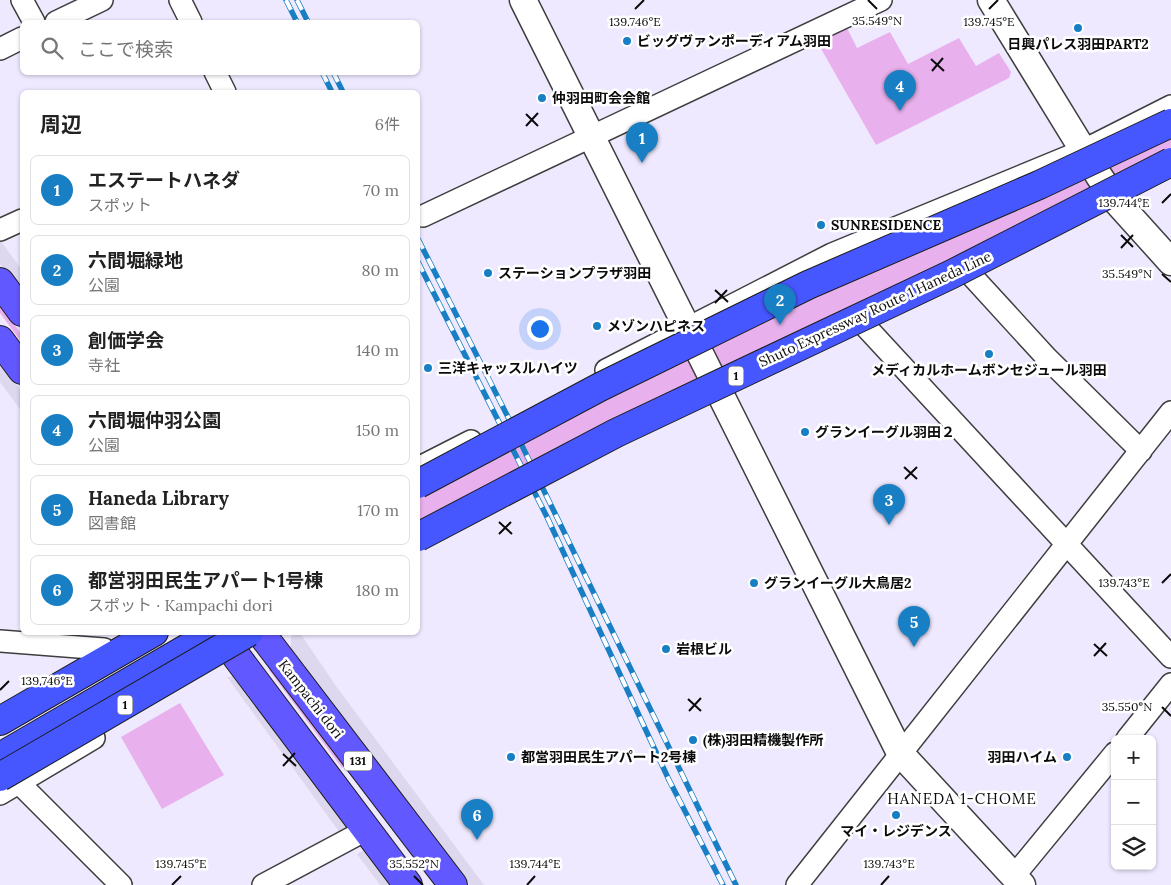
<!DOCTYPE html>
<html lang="ja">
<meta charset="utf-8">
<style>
:root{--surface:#fff;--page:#f2f2f2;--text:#222;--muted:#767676;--line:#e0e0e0;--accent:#197fc4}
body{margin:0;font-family:Lora,"Noto Sans JP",serif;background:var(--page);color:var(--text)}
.controls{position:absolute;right:15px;bottom:15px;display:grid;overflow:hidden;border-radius:8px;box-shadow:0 1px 4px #0004}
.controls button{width:45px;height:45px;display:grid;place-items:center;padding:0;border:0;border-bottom:1px solid var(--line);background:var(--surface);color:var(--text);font:25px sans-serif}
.you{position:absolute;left:539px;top:328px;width:18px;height:18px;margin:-12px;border:4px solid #fff;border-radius:50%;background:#1a73e8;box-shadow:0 0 0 8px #1a73e833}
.badge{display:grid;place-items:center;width:32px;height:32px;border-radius:50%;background:var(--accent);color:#fff;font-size:16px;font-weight:700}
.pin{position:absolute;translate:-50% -41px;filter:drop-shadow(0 1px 2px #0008)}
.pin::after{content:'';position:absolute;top:26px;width:18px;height:15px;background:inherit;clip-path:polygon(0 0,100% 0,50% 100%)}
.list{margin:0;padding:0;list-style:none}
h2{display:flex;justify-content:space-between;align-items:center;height:65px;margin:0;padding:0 20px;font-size:21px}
h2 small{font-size:16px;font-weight:400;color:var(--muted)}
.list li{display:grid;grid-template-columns:32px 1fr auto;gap:15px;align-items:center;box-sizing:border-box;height:70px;margin:0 10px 10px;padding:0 10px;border:1px solid var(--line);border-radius:8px}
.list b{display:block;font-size:19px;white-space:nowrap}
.list p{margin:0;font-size:16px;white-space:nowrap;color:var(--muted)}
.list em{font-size:16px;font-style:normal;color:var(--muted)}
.icon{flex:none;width:28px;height:28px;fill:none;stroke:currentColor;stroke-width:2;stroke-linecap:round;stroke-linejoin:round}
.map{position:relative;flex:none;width:1171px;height:885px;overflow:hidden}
.search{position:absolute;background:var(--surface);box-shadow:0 1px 4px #0004;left:20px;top:20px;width:400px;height:55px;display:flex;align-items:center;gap:12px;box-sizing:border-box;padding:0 18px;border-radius:8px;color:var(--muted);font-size:19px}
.panel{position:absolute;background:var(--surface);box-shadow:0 1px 4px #0004;left:20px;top:90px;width:400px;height:545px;border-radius:8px}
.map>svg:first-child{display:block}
.green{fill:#e8b0ec}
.plaza{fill:#ddd8ee}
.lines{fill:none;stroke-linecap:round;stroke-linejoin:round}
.minor-casing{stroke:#3e3e3e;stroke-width:24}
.tertiary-casing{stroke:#3e3e3e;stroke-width:29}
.trunk-casing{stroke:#1c1c1c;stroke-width:30}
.motorway-casing{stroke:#1c1c1c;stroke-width:30}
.minor{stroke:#fff;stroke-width:21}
.tertiary{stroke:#fff;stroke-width:26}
.trunk{stroke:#6258ff;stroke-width:28}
.motorway{stroke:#4757ff;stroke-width:28}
.rail-casing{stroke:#197fc4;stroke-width:5.5}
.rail{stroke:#fff;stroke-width:4;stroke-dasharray:11;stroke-linecap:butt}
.motorway-bridge-casing{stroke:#1c1c1c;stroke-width:30;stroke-linecap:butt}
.motorway-bridge{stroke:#4757ff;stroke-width:28}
.ticks{fill:none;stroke:#0b0b0b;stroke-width:2}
.poi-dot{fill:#197fc4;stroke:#fff;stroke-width:2}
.labels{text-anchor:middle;stroke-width:5;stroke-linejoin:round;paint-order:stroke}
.shield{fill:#fff;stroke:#545454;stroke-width:1}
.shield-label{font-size:12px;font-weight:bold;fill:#0b0b0b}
.poi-label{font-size:14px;font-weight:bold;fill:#0b0b0b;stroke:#fff;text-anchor:start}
.street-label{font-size:14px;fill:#0b0b0b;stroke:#fff}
.neighbourhood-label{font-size:15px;letter-spacing:1px;fill:#0b0b0b;stroke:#fff}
.ticks-label{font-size:12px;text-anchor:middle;fill:#0b0b0b;stroke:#fff;stroke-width:5;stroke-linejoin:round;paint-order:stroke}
</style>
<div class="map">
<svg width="1171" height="885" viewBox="0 0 1171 885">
<rect width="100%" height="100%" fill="#efe9ff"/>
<!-- green -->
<path class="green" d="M846,26L857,48L890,32L908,64L959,38L976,66L999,53L1011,72L1009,78L876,145L816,40Z
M1171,106V170L748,377L418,546V468Z
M0,305L22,335V343L0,313Z
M272,667L345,766L342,768L269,670Z
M180,703L224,775L162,809L121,737Z"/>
<!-- plaza -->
<path class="plaza" d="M0,240L22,270V293L0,264Z
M0,362L22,392V412L0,382Z
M295,633H300L336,686L484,885H470L291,649V637Z
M234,676L347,824V827L340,833L227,677Z
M363,851L369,854L394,885H380L357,854Z"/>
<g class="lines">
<defs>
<path id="minor" d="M22,0L34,22
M180,0L191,22
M56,22L102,0
M0,49L22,38
M215,72L225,92
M423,216L881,0
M0,230L22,220
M971,275L1047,358L1141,451
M866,327L1171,657
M606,370L832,254L1082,151L1171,106
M418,468L471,441
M0,641L104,649
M1127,739L1171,684
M19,783L121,885
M0,794L94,738
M1014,876L1115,753
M263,885L366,830
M797,885L1171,412"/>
<path id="tertiary" d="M523,0L900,753L1022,885
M991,0L1099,176L1116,201L1171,262"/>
<path id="trunk" d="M0,282L22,312
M0,340L22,370
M218,632L408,885
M260,632L453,885"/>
<path id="motorway" d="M0,721L154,632
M0,757L215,632"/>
</defs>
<!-- minor casing -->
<use href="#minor" class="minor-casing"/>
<!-- tertiary casing -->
<use href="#tertiary" class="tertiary-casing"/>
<!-- trunk casing -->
<use href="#trunk" class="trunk-casing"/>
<!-- motorway casing -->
<use href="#motorway" class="motorway-casing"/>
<!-- minor -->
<use href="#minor" class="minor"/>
<!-- tertiary -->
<use href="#tertiary" class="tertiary"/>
<!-- trunk -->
<use href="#trunk" class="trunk"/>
<!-- motorway -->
<use href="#motorway" class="motorway"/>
<defs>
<path id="rail" d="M286,0L297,22
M297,0L308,22
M322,72L332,92
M333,72L343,92
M418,239L510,421L736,885
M418,262L547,517L669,780L723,885"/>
</defs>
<!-- rail casing -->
<use href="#rail" class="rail-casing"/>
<!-- rail -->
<use href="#rail" class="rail"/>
<defs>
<path id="motorway-bridge" d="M418,484L600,387L808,285L1039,185L1171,123
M418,537L616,433L952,274L1171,162
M0,777L249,632"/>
</defs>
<!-- motorway-bridge casing -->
<use href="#motorway-bridge" class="motorway-bridge-casing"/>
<!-- motorway-bridge -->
<use href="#motorway-bridge" class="motorway-bridge"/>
</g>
<!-- ticks -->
<path class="ticks" d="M868,0L877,9M635,9L644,0M989,9L998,0M931,59L944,71M932,71L943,58M526,114L538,126M526,126L538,113M1162,203L1171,194M1121,235L1133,247M1121,248L1133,235M1162,274L1171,282M715,290L728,302M715,303L727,290M904,467L917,479M905,479L917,467M499,522L512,534M499,534L511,522M1162,583L1171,574M1094,644L1107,656M1094,656L1106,643M0,690L9,681M688,699L701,711M1162,707L1171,716M689,711L701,698M283,754L296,766M283,766L295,753M414,876L423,885M172,885L181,876M527,885L535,876M881,885L889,876"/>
<!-- markers -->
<g class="poi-dot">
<circle cx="1078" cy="28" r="5"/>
<circle cx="627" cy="41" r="5"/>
<circle cx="542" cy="98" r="5"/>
<circle cx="821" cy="225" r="5"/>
<circle cx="488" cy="273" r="5"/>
<circle cx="597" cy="326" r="5"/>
<circle cx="989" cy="354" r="5"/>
<circle cx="428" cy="368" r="5"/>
<circle cx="805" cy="432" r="5"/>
<circle cx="754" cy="583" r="5"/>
<circle cx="666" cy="649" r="5"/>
<circle cx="693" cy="740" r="5"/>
<circle cx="511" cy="757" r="5"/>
<circle cx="1067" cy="757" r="5"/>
<circle cx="896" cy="815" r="5"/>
</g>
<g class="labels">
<!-- shield labels -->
<g class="shield">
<rect x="728.5" y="366.5" width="15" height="19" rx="4"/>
<rect x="117.5" y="695.5" width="15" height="19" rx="4"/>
<rect x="344" y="751.5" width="28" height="19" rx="4"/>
</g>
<g class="shield-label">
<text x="736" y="380">1</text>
<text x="125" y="709">1</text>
<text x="358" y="765">131</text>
</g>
<!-- poi labels -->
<g class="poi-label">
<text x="637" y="46">ビッグヴァンポーディアム羽田</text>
<text x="1078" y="49" text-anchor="middle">日興パレス羽田PART2</text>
<text x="552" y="103">仲羽田町会会館</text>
<text x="831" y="230">SUNRESIDENCE</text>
<text x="498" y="278">ステーションプラザ羽田</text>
<text x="607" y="331">メゾンハピネス</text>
<text x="438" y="373">三洋キャッスルハイツ</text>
<text x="989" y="375" text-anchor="middle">メディカルホームボンセジュール羽田</text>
<text x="815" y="437">グランイーグル羽田２</text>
<text x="764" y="588">グランイーグル大鳥居2</text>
<text x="676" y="654">岩根ビル</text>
<text x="703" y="745">(株)羽田精機製作所</text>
<text x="521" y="762">都営羽田民生アパート2号棟</text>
<text x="1057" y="762" text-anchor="end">羽田ハイム</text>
<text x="896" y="836" text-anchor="middle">マイ・レジデンス</text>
</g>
<!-- street labels -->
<g class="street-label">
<text transform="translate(875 309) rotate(-25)" y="5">Shuto Expressway Route 1 Haneda Line</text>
<text transform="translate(311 699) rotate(52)" y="5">Kampachi dori</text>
</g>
<!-- neighbourhood labels -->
<g class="neighbourhood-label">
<text x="962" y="804">HANEDA 1-CHOME</text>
</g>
</g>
<g class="ticks-label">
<text x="877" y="25">35.549°N</text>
<text x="989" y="26">139.745°E</text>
<text x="635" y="26">139.746°E</text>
<text x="1124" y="207">139.744°E</text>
<text x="1127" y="278">35.549°N</text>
<text x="1124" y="587">139.743°E</text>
<text x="47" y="685">139.746°E</text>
<text x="1127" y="711">35.550°N</text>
<text x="181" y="868">139.745°E</text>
<text x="535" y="868">139.744°E</text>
<text x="889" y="868">139.743°E</text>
<text x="414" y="868">35.552°N</text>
</g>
</svg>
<div class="controls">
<button>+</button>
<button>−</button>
<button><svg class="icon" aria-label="layers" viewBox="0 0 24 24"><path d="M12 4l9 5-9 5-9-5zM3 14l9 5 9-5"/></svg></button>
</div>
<div class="you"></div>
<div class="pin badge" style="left:642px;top:163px">1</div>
<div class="pin badge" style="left:780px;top:325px">2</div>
<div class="pin badge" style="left:889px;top:525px">3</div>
<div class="pin badge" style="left:900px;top:111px">4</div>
<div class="pin badge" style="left:914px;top:647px">5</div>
<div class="pin badge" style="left:477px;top:840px">6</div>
<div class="search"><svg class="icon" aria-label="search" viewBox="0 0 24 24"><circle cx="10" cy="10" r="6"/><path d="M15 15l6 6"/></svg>ここで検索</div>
<section class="panel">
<h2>周辺<small>6件</small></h2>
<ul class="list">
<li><span class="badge">1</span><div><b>エステートハネダ</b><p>スポット</p></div><em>70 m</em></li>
<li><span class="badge">2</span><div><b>六間堀緑地</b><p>公園</p></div><em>80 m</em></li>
<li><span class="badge">3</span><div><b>創価学会</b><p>寺社</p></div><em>140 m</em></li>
<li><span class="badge">4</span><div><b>六間堀仲羽公園</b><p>公園</p></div><em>150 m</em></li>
<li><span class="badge">5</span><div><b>Haneda Library</b><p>図書館</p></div><em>170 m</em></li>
<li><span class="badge">6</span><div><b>都営羽田民生アパート1号棟</b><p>スポット · Kampachi dori</p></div><em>180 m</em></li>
</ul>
</section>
</div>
